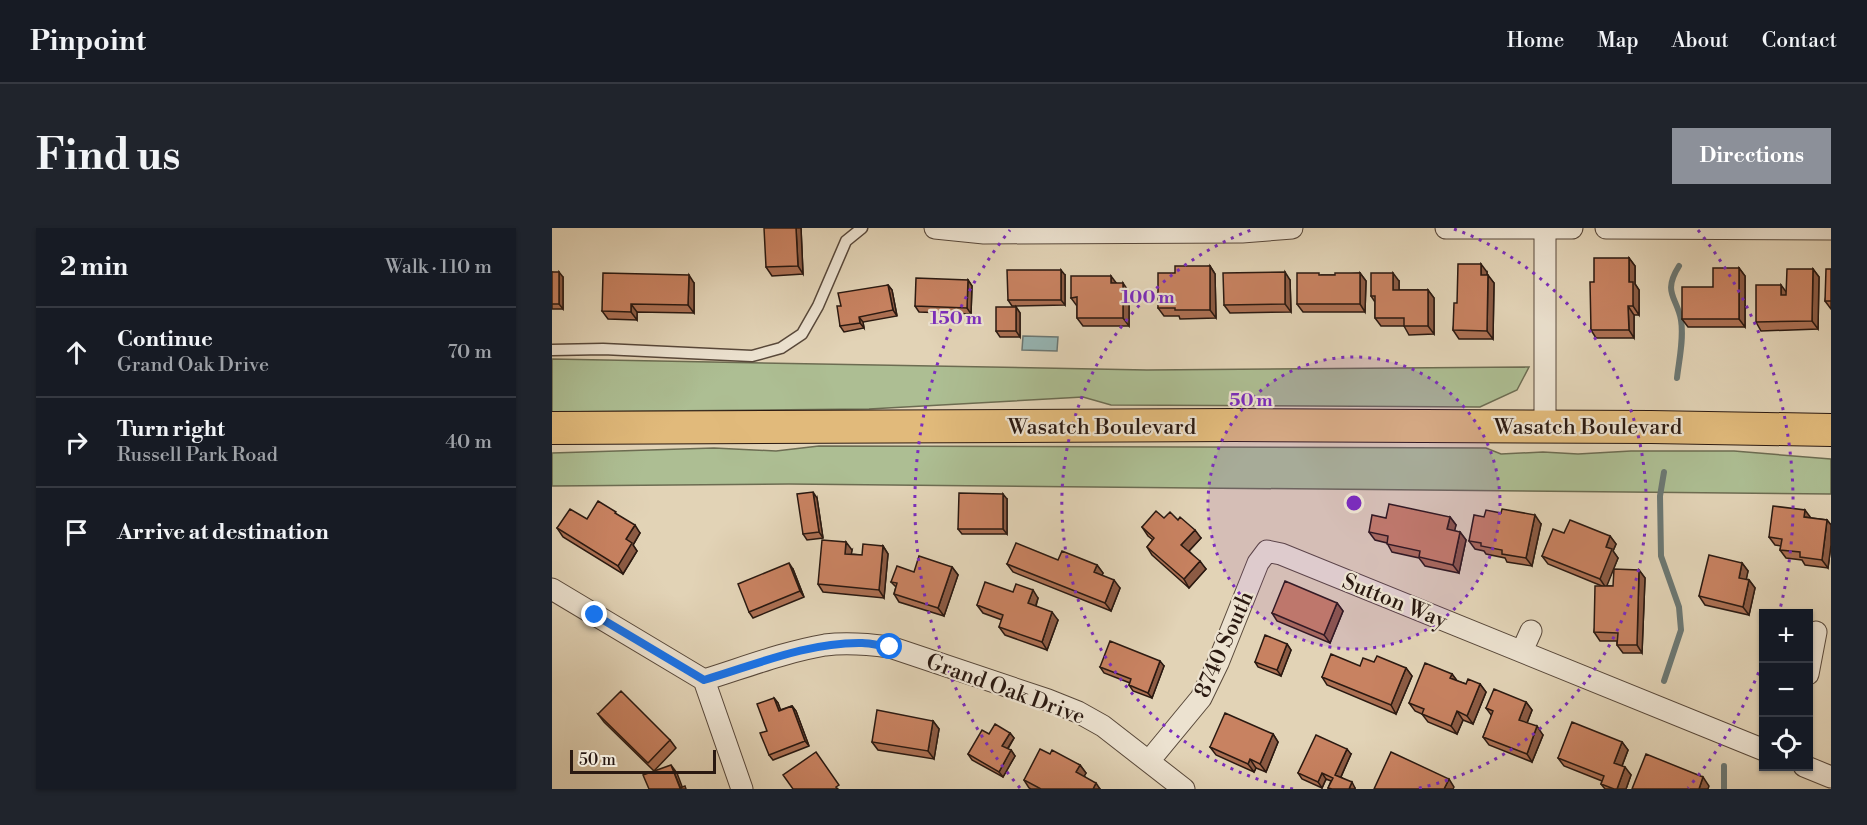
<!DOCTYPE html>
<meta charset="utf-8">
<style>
:root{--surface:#171b24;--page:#20242c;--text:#f1f3f6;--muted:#9ea1a6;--line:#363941;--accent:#8c9099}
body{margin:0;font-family:"Libre Bodoni",serif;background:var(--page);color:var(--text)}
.controls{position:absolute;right:18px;bottom:18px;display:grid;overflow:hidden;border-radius:0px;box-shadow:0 2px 4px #0004}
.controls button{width:54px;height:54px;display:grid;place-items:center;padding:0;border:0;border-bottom:2px solid var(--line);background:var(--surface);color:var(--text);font:30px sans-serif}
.scale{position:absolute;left:18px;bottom:15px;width:146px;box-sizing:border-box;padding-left:6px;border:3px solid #2a1911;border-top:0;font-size:16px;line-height:21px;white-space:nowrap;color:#2a1911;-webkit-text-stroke:4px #ece2d0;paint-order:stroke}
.stop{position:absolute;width:18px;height:18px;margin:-14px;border:4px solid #1a73e8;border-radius:50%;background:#fff}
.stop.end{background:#1a73e8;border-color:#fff;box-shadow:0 2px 6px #0008}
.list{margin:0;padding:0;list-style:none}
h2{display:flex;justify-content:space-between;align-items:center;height:78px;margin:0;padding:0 24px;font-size:26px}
h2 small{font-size:20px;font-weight:400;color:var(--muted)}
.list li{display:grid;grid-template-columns:39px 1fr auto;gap:18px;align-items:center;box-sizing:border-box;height:90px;padding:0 24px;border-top:2px solid var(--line)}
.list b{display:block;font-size:22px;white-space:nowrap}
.list p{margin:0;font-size:20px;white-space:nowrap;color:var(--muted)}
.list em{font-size:20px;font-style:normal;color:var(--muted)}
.icon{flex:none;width:33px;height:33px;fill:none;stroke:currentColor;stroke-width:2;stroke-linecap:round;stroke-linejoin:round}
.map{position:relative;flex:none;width:1279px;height:561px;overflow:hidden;border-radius:0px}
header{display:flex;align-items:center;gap:36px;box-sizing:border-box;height:84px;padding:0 30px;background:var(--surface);border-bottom:2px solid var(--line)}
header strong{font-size:28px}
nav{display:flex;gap:33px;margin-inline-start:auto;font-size:21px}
.intro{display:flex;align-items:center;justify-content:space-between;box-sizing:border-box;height:144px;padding:0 36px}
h1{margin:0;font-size:42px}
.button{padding:15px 27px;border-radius:0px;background:var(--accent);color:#fff;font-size:21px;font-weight:700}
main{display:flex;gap:36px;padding:0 36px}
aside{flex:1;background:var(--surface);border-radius:0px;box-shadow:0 2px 4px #0004}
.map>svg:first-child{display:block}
.green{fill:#adbe93;stroke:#6c6c52;stroke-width:1.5}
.water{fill:#96b6b5;stroke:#6b7773;stroke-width:1.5}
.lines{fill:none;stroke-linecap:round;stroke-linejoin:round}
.stream{stroke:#6b7773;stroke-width:6}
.service-casing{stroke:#58483a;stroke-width:13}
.minor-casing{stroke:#58483a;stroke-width:23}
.primary-casing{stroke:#2a1911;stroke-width:34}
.service{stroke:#ece2d0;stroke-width:10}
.minor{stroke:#ece2d0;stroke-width:21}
.primary{stroke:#e1ba7b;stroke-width:32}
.wall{fill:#ac7053;stroke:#2a1911;stroke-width:1.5}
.shaded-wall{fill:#8c5b44;stroke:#2a1911;stroke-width:1.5}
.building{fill:#c88261;stroke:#2a1911;stroke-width:1.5}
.route{stroke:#1a73e8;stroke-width:8}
.ring{fill:none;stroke:#7b2cbf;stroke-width:3;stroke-dasharray:3 6}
.labels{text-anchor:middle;stroke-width:4.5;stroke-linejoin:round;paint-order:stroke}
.street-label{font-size:22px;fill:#2a1911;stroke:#ece2d0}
.centre{fill:#7b2cbf;stroke:#ece2d0;stroke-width:3}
.ring-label{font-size:18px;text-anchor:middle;font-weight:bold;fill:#7b2cbf;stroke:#ece2d0;stroke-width:4.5;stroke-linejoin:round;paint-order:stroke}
</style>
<header>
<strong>Pinpoint</strong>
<nav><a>Home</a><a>Map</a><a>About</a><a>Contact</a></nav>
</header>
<div class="intro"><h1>Find us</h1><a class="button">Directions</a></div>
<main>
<aside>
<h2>2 min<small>Walk · 110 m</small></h2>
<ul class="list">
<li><svg class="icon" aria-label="ahead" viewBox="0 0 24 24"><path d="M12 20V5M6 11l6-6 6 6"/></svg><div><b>Continue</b><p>Grand Oak Drive</p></div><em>70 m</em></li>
<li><svg class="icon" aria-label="right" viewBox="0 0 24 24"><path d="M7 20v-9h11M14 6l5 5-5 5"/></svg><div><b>Turn right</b><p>Russell Park Road</p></div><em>40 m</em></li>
<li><svg class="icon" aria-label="arrive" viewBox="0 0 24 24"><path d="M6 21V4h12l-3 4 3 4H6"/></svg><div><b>Arrive at destination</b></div></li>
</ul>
</aside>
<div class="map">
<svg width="1279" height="561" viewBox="0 0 1279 561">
<rect width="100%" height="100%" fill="#e2d3b6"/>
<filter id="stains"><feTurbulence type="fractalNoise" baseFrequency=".00333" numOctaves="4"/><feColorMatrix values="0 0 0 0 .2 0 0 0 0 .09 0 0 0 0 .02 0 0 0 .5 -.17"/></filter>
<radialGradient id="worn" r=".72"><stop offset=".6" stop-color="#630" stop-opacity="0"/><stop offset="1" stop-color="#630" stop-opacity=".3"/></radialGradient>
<!-- green -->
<path class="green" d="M0,131L595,142L977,139L965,162L928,179L559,177L531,169L317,181L0,184Z
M267,218L934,220L949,226L991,224L1026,226L1079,223H1182L1279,231V266L237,256L0,258V225L162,220L224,223Z"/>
<!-- water -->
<path class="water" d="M471,108L506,109L505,123L470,122Z"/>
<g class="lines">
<!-- stream -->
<path class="stream" d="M1125,150C1127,132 1132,111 1129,92C1125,69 1110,65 1127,38
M1112,453L1129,402L1127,379L1109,328L1108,268L1112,244
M1172,561V538"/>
<defs>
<path id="service" d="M0,122L51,121L200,128L229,120L250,106L266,78L294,13L310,0"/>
<path id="minor" d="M383,0L432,5L690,4L740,0
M894,0H1020
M993,0V198
M1054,0L1279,1
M0,361L152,452L190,561
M970,423L979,403
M1256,446L1264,404
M152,452C191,440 232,424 273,417C295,414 316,416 338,419L496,472L526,484L551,498L632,561
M597,533L649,470L666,435L706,335L715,323L729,326L1212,522
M1252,538L1279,549"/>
<path id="primary" d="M0,200L682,197L1099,199L1279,202"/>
</defs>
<!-- service casing -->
<use href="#service" class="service-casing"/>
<!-- minor casing -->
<use href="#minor" class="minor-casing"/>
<!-- primary casing -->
<use href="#primary" class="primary-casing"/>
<!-- service -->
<use href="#service" class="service"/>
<!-- minor -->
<use href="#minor" class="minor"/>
<!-- primary -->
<use href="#primary" class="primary"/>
</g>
<!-- wall -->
<path class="wall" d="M249,0L251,46L220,48L214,39Z
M1077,30L1083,38V56L1087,62V87H1082V110H1044L1039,102L1042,54Z
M658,38L663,46L664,90L628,91L627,88H612L606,80L623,45Z
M1187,40L1193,48V99H1136L1130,91L1161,59Z
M1261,41L1267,49L1266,101L1209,103L1204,94Z
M1279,41V81L1273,73Z
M0,44L11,49V81H0Z
M935,44V47L942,55L941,111H907L901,102L905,75Z
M808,45L814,53L813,84H751L745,76L769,47H783Z
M513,47V77L460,78L456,72Z
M416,52L420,58L419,86L367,84L363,78Z
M738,52L739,84L678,85L672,77Z
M847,53V62H876L882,70V106L857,107L852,98H829L823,90V74L819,68Z
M142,55V85L85,84V92L56,91L50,83Z
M564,55L577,64V98H531L525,90V78L519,70Z
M336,57L340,62L345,88L311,94L312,100L292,104L288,98L289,78Z
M464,79L468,85V109H448L444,103Z
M265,270L271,310L255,312L251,306Z
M455,271V306H410L406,301Z
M67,288L88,305L81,317L85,323L71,346L11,309L5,300L35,291Z
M898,289L904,297L902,303L908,304L914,312L907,345L873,338L867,330L840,324L835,315L823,312L817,304L834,290Z
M612,290L649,310L637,323L654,341L637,360L600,327L595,319L601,312L596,308L590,299Z
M1259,290L1275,292L1279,297V317L1276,340L1253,337L1250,332L1234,330L1228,322L1229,318L1223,317L1217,309Z
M989,296L980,338L955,334L953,330L934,326L932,323L923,321L917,313Z
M1012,305L1058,308L1064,316L1061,323L1066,330L1054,358H1061L1087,342L1093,350L1090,425H1071L1065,417V413H1048L1042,404L1050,358L996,336L990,328Z
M331,318L336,326L332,370L271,364L266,356L300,322L299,326L310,327Z
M506,332L545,337L551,345L550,347L568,360L559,383L461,344L455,336Z
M1190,335L1196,343L1194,351L1197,352L1203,360L1197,387L1153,377L1147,368Z
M400,339L406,347L392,388L347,374L342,366L344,359L339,354L362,344Z
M241,341L252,369L201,390L197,384Z
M461,364L486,370L484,378L506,392L495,422L453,407L447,399L450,392L431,385L425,377Z
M785,375L791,383L778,415L725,393L720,385Z
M735,416L739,422L729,448L706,439L703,434Z
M822,434L854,440L860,448L844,486L775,457L770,449Z
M612,438L600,470L581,463L577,457L578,455L552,445L548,439Z
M900,446L905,453L914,456H928L934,464L921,496L911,492L905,506L876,494L870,486L863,483L857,475Z
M222,470L226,475L228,482L240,478L244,483L257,518L221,532L217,527L215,503Z
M974,474L980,482L975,495L991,507L980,534L937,517L931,509L940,488L934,480Z
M46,486L118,512L124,520L102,543L52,494Z
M381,493L387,501L382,531L326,522L320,514Z
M458,505L462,510L456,521L459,522L463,528L451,549L420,532L416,526L437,506Z
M721,506L726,514L714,544L704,540L702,544L664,527L658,519Z
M1070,514L1076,522L1070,538L1079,547L1074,561H1053L1049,556L1050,553L1012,538L1006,530Z
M498,526L528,537L534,545L532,548L548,561H479L477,560L472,552Z
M799,526L789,549L803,560V561H777L776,560L779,553L774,551L770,560L750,551L746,545Z"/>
<!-- shaded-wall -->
<path class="shaded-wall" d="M244,0H249L251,46L246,38Z
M1077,30L1083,38V56L1087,62V87L1081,78L1077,54Z
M929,36L935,44V55L929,47Z
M658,38L663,46L664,90L658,82Z
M1187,40L1193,48V99L1187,91Z
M1261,41L1267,49L1266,101L1260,93Z
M509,42L513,47V77L509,72Z
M7,44L11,49V81L7,76Z
M733,44L738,52L739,84L733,76Z
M808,45L814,53L813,84L808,76Z
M841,45L847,53V70L841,62Z
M137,47L142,55V85L136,77Z
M936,47L942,55L941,111L935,103Z
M559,48L565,56L559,55Z
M416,52L420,58L419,86L415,80Z
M571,55L577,64V98L571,90Z
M336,57L340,62L345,88L341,82Z
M1229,57L1235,65L1234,75L1229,67Z
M876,62L882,70V106L876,98Z
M79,76L85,84V92L79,84Z
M1076,78L1082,87V110L1077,102Z
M464,79L468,85V109L464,103Z
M307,89L311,94L312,100L308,95Z
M261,264L265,270L271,310L267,304Z
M451,266L455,271V306L451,301Z
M1253,282L1259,290L1252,289Z
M983,287L989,296L980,338L974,330Z
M898,289L904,297L901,310L895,301Z
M1275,292L1279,297V317L1276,340L1270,332Z
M83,297L88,305L81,317L85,323L71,346L66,338L74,311Z
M643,302L649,310L635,325L629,317Z
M908,304L914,312L907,345L901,337Z
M1058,308L1064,316L1061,323L1066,330L1054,360L1048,351L1054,319Z
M294,314L300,322L298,334L293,326Z
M331,318L336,326L332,370L327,362Z
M648,333L654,341L637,360L632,351Z
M237,335L241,341L252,369L248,363Z
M1190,335L1196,343L1193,358L1187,350Z
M545,337L551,345L548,352L542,344Z
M400,339L406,347L392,388L386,380Z
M1087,342L1093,350L1090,425L1085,417Z
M562,352L568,360L559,383L553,375Z
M1197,352L1203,360L1197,387L1191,379Z
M481,362L486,370L482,383L476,375Z
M785,375L791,383L778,415L772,407Z
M500,384L506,392L495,422L490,414Z
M735,416L739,422L729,448L725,442Z
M608,433L612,438L600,470L596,465Z
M854,440L860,448L844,486L839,477Z
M900,446L906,454L898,450Z
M928,456L934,464L921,496L915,488Z
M222,470L226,475L231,488L227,483Z
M974,474L980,482L973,500L967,492Z
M240,478L244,483L257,518L253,513Z
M905,483L911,492L905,506L899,498Z
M381,493L387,501L382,531L376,523Z
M985,498L991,507L980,534L975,526Z
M458,505L462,510L454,523L450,518Z
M721,506L726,514L714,544L708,536Z
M1070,514L1076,522L1068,543L1062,535Z
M795,521L799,526L787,553L783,547Z
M459,522L463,528L451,549L447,544Z
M698,531L704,540L702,544L696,536Z
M119,537L125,545L131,561H129Z
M528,537L534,545L530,552L524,544Z
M1073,539L1079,547L1074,561H1065Z
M770,545L774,551L770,560L766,554Z
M1151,549L1157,558L1156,561H1147Z
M897,551L902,559L901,561H892Z
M800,554L803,560V561H797Z
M544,555L548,561H541Z"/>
<!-- building -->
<path class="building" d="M212,0H244L246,38L214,39Z
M1042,30H1077V54H1081V78H1076L1077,102H1039L1038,54H1042Z
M906,36H929V47H936L935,103L901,102L902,75H905Z
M623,38H658V82H623V80H606V45H623Z
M1161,40H1187V91H1130V59H1161Z
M1235,41H1261L1260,93L1204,94V57H1229V67H1234Z
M1274,41H1279V73H1273Z
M455,42H509V72H456Z
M0,44H7V76H0Z
M733,44V76L672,77L671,45Z
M51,45L137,47L136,77L79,76V84L50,83Z
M745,45H767V47H783V45H808V76H745Z
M819,45H841V62H876V98H852V90H823V68H819Z
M519,48H559V55H571V90H525V69L519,70Z
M364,50L416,52L415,80L363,78Z
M336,57L341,82L307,89L308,95L288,98L285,78H289L286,65Z
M444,79H464V103H444Z
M261,264L267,304L251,306L245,266Z
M407,265L451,266V301H406Z
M46,273L64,284L63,285L83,297L74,311L80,315L66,338L5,300L18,281L35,291Z
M837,276L898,289L895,301L908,304L901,337L867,329L868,323L835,316L836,308L817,304L820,287L834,290Z
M1221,278L1253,282L1252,289L1275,292L1270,332L1248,329V324L1228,322L1230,311L1217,309Z
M950,281L983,287L974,330L950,326V322L929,318V315L917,313L922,287L932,289L934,282L949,285Z
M604,283L612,290L618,284L626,292L628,289L643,302L629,317L648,333L632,351L595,319L602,310L590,299Z
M1018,292L1058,308L1054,319L1060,321L1048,351L990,328L1001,301L1012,305Z
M270,312L294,314L293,326L310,327L311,316L331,318L327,362L266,356Z
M464,315L506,332L510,323L545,337L542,344L562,352L553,375L455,336Z
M1157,327L1190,335L1187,350L1197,352L1191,379L1147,368Z
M367,328L400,339L386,380L342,366L345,355L339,354L345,338L362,344Z
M237,335L248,363L197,384L186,356Z
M1062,341L1087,342L1085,417H1065L1066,405L1042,404L1043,358H1061Z
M733,353L785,375L772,407L720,385Z
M433,354L461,364L464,356L481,362L476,375L500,384L490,414L447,399L451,387L425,377Z
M713,407L735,416L725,442L703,434Z
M558,413L608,433L596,465L577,457L579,451L548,439Z
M779,426L808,438L811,430L822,434L825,428L854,440L839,477L770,449Z
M873,435L900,446L898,450L914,456L916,451L928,456L915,488L905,483L899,498L870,486L872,481L857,475Z
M942,461L974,474L967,492L985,498L975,526L931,509L941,483L934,480Z
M69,463L118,512L96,535L46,486Z
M222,470L227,483L240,478L253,513L217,527L208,505L215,503L205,476Z
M325,482L381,493L376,523L320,514Z
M673,485L721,506L708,536L698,531L696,536L658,519Z
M1020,494L1070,514L1062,535L1073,539L1065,561H1062L1049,556L1052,548L1006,530Z
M443,496L458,505L450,518L459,522L447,544L416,526L430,502L437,506Z
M764,507L795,521L783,547L800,554L797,561H780L776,560L781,550L770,545L766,554L746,545Z
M488,521L498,526L500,522L528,537L524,544L544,555L541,561H489L472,552Z
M264,524L287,557L284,559L286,561H241L231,547Z
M839,524L897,551L892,561H822Z
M1094,526L1151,549L1147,561H1080Z
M119,537L128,560L133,558L134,561H97L91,547Z"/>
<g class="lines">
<!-- route -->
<path class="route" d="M43,387L152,452C203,437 256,414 310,415C319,415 329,418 338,419"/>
</g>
<!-- distance rings -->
<circle cx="802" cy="275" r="146" fill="#7b2cbf" fill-opacity=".12"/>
<g class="ring">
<circle cx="802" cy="275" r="146"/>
<path d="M741 561A292 292 0 0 1 702 1M902 1A292 292 0 0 1 863 561"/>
<path d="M1210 436A439 439 0 0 1 1136 560M468 560A439 439 0 0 1 458 2M1146 2A439 439 0 0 1 1227 385"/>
</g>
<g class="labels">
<!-- street labels -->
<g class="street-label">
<text x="550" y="206">Wasatch Boulevard</text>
<text x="1036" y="206">Wasatch Boulevard</text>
<text transform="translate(843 372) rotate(22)" y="8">Sutton Way</text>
<text transform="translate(671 416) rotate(-66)" y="8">8740 South</text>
<text transform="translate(454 460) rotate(20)" y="8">Grand Oak Drive</text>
</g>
</g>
<circle cx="802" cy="275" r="9" class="centre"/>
<g class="ring-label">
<text x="596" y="75">100 m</text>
<text x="404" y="96">150 m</text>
<text x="699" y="178">50 m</text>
</g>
<rect width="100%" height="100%" filter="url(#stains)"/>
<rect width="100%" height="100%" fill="url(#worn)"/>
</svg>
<div class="controls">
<button>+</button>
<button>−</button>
<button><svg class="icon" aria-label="locate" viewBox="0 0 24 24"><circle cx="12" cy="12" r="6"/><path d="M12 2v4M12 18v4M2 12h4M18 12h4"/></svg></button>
</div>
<div class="scale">50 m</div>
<div class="stop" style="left:338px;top:419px"></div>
<div class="stop end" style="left:43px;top:387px"></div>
</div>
</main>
